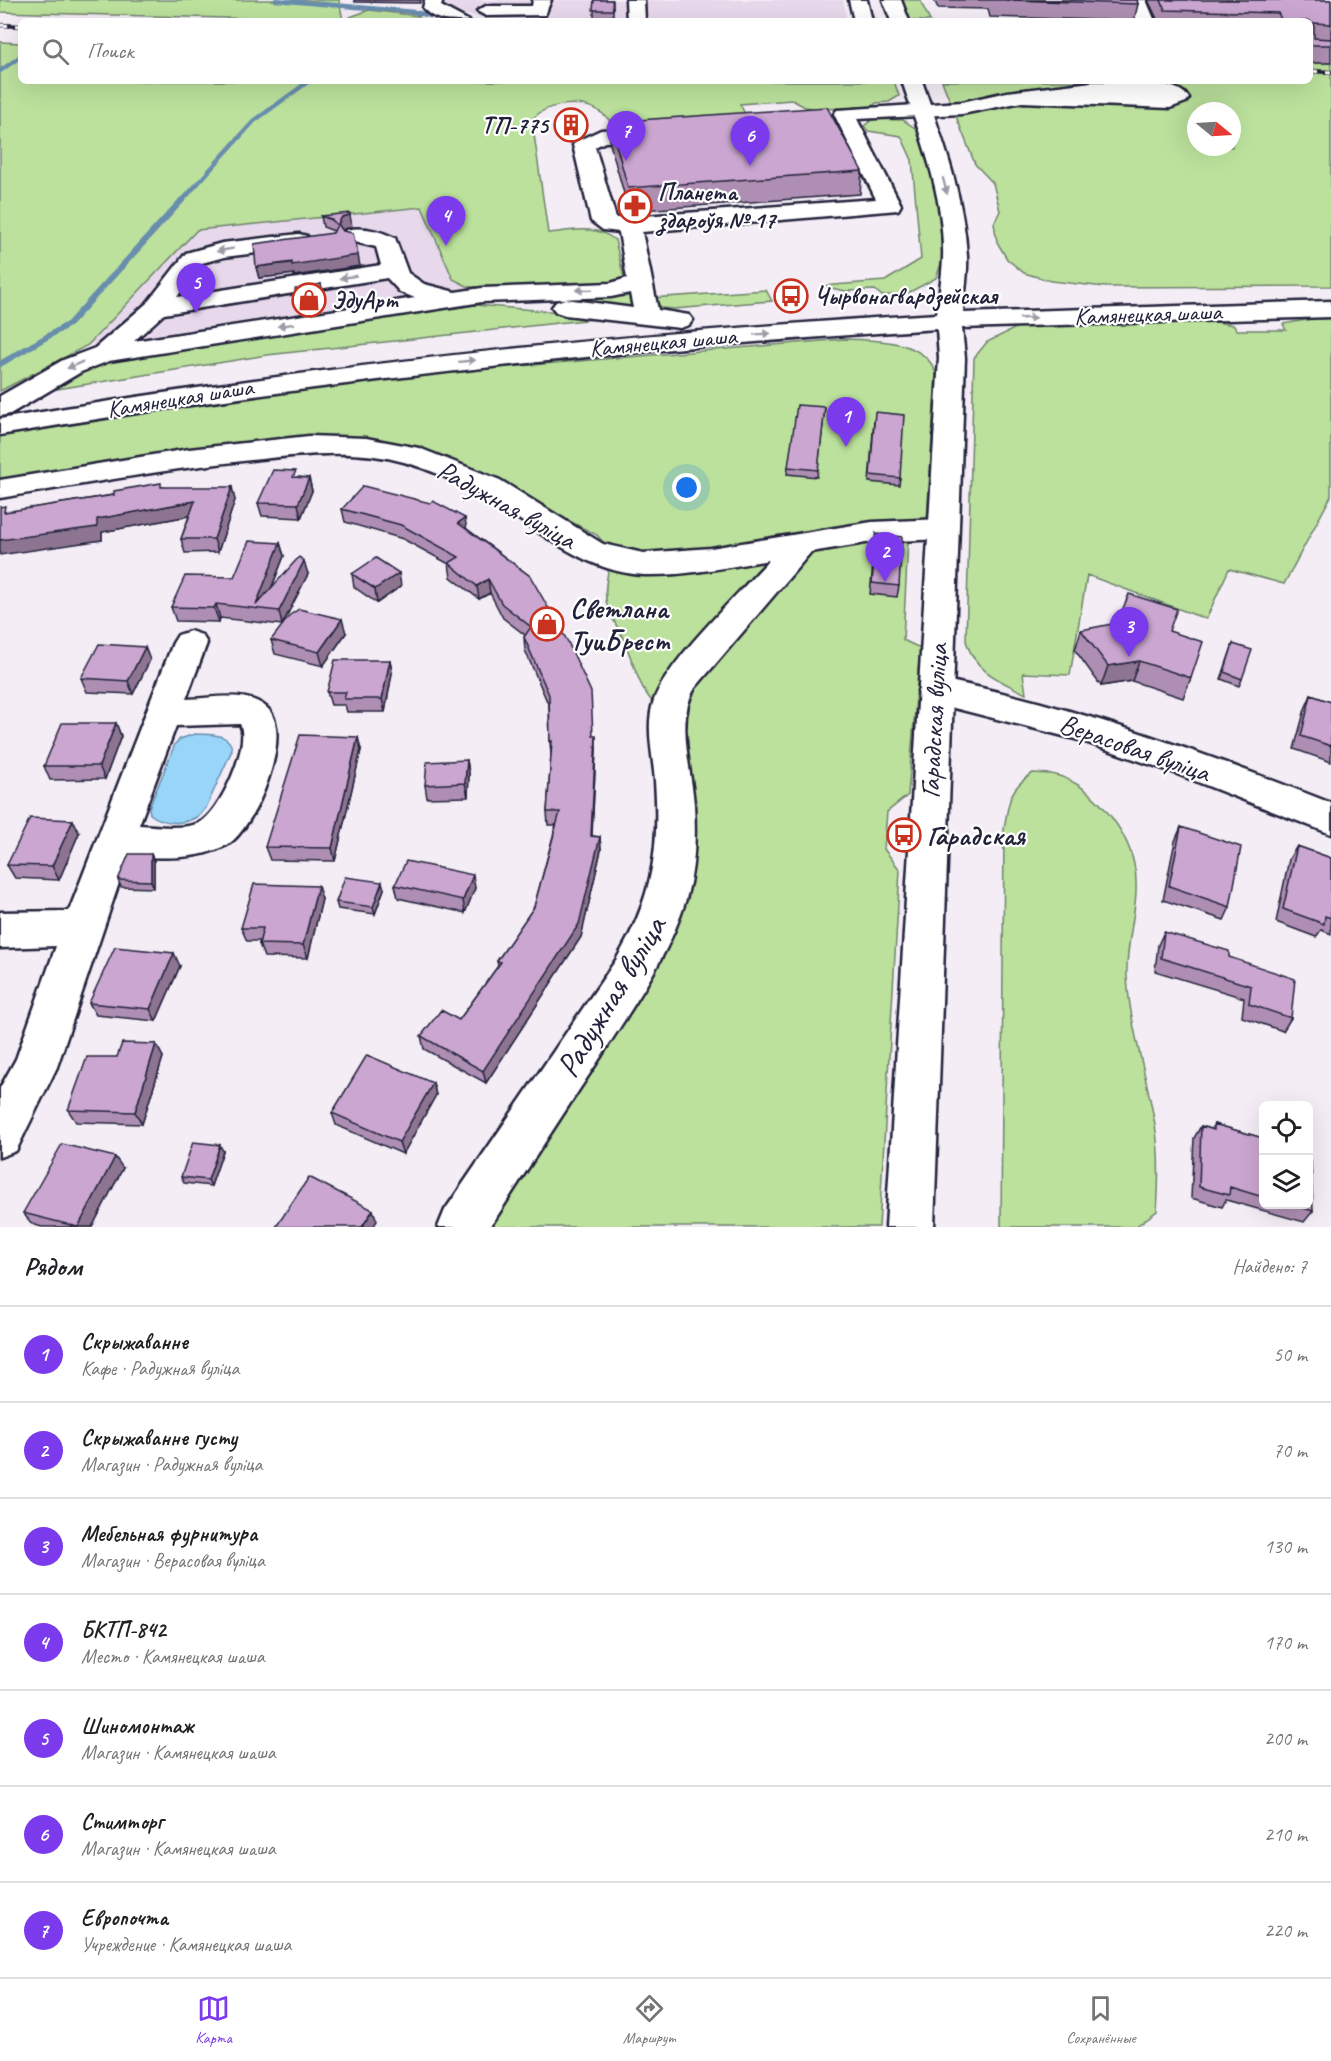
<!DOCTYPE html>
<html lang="ru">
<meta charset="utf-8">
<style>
:root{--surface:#fff;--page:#f6f6f6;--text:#202124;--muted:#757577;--line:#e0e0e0;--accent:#7c3aed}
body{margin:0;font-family:Caveat,sans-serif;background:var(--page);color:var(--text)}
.controls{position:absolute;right:18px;bottom:18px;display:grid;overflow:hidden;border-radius:9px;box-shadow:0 6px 24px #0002}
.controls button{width:54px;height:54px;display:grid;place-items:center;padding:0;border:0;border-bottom:2px solid var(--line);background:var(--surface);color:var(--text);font:30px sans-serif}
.compass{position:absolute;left:1187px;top:102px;width:54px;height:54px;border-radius:50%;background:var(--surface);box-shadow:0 6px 24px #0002;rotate:108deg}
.you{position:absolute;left:687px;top:488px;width:21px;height:21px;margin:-15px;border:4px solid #fff;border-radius:50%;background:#1a73e8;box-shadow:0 0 0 9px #1a73e833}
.badge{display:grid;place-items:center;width:39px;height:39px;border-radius:50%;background:var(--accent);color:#fff;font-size:20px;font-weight:700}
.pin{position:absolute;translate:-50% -50px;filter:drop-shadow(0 2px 3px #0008)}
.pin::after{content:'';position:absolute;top:32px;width:21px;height:18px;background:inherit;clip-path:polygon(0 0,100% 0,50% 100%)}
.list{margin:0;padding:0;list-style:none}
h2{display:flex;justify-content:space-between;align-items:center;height:78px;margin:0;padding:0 24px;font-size:26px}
h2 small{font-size:20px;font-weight:400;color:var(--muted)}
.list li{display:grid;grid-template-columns:39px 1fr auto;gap:18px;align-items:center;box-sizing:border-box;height:96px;padding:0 24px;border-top:2px solid var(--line)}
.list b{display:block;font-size:22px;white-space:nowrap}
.list p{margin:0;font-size:20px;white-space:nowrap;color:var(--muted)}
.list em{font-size:20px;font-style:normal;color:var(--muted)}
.icon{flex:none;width:33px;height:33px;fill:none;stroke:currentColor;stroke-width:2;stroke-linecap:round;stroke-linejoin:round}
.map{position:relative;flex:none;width:1331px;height:1227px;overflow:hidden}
.search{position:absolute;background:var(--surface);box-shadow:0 6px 24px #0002;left:18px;right:18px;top:18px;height:66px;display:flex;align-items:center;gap:15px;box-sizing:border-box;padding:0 21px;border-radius:9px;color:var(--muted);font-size:22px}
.sheet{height:750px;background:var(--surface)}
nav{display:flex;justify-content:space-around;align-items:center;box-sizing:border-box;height:84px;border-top:2px solid var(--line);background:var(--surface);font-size:16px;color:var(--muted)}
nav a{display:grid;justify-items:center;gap:3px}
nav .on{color:var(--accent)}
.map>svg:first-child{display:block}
.built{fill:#e7d8eb}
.green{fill:#bbe19c;stroke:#6e826c;stroke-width:1.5;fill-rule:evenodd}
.water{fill:#98d5f9;stroke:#698dad;stroke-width:1.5}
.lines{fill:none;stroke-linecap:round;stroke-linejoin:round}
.stream-far1{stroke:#698dad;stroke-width:4.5}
.stream{stroke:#698dad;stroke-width:6}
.minor-casing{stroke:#22223b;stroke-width:5}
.major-casing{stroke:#22223b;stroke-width:5}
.minor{fill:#fff;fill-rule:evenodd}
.major{fill:#fff;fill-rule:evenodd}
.rail-casing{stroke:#22223b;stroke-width:4.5}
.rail{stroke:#fff;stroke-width:3;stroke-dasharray:8;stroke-linecap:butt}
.wall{fill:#ae8fb3;stroke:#22223b;stroke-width:1.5}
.shaded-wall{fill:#8d7492;stroke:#22223b;stroke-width:1.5}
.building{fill:#caa6d0;stroke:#22223b;stroke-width:1.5}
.oneway{fill:#9c9ca7}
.labels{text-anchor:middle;stroke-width:4.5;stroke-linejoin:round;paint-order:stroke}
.far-poi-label{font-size:24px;font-weight:bold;fill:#22223b;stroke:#fff;text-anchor:start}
.far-street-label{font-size:24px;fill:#22223b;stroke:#fff}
.street-label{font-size:28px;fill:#22223b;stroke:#fff}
.poi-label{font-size:28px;font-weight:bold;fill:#22223b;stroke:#fff;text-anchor:start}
.near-street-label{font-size:33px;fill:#22223b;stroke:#fff}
</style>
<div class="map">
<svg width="1331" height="1227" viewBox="0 0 1331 1227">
<rect width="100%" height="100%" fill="#f4edf6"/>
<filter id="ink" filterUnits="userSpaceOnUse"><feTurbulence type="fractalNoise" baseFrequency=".0167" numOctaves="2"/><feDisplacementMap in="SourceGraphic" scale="12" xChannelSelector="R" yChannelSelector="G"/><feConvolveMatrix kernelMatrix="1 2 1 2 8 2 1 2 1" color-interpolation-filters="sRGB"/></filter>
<g filter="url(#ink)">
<!-- built -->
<path class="built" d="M440,0H843L847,21H516L449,13L438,6Z
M423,207L453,279L469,287L88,345L197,230Z"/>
<!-- green -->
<path class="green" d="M0,0H339L343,21L0,12Z
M901,0H920L930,21H910Z
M369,10L420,16L413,21H350V17Z
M0,42L21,43V81H894L899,96L889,102L876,103L871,107L820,109L805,107L792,100L740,104L747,118L620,130C612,125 609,119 603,114C584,99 546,102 532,120L548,233C571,231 596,224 615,240L624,278L606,285L469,287L453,279L422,207L197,230L88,345L0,391Z
M1310,63H1331V286L1105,287L1051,281L1024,273L1007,259L997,242L994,223L1000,211L993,183L975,164L942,81H1310ZM1196,111H1232V147H1196Z
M873,119L903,120L918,130L941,199L942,261L936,278L908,293L882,296L875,290L846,291L821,286L885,281L921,259L912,160L901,136L868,131L864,126Z
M766,290L772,301L674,309L662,308L652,298Z
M632,292L634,305L628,307L544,298Z
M475,305L597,315L603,318L267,355L51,390L53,385L118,355Z
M1322,317H1331V496L1284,584L1229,569L1206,619L1087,575L1070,675L1023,673L1026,694C999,680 975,672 966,641L974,358L987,342L1024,324L1212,321L1233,325L1237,330H1286L1283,324Z
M845,339C874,340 924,339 936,373L926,537L908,541L903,640L920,648L908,795L887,812L884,849L900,870L879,1227H485L657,961L661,712C638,688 637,672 625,643C620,630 611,618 607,605C600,577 621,560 597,535L457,463L432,454L377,442L0,487V435L316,387L507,367Z
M1033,773C1040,774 1049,773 1056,775C1092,785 1126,828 1134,864C1142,900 1125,940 1127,977C1130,1028 1147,1075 1155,1125C1160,1153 1159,1182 1157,1211L1135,1227H1001L1004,829C1009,802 1008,789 1033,773Z"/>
<!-- water -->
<path class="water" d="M195,734C208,735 231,732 232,750L206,808C194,825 167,827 150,814L149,808L175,744L180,739Z"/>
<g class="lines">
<!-- stream-far1 -->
<path class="stream-far1" d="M276,0L414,12L431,16
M0,71L21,56
M181,202L254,121L309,81"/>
<!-- stream -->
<path class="stream" d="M0,364L69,324L182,200"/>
<defs>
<path id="minor" d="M425,0H443L441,6L469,21C453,21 434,22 423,8Z
M533,0H551L545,15L486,16L477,11L486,6H532Z
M626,0H644L645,21H627Z
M849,0H867L872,21H854Z
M1128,0H1146L1155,21H1137Z
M1092,82C1118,83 1174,76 1189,98L1186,102L1170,108L1022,102L962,114L857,119L901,205L898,210L642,232L658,310L689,315L693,320L689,325L680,328L565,315L556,312L552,307L556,302L565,299L633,308L630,293L611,297L482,302L109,361L81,372L10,414L0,416V396L63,360L95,348L147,303L186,253L222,243L299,234L307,236L311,241L307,246L299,248L224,257L202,263L177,297L381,265L376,247L346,240L342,235L346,230C363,226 380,231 395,238L408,273L424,284L455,292L482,288L611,283L627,278L619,232L603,230L591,221L573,145L577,141L601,130L653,127L660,129L663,133L660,137L653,139L605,142L595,147L616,218L876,199L834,114L837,110L962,102L1007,92ZM387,278L400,292L415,298L134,341L164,314Z
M309,436L366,438L419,448L500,480L603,544L643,553L711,548L872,522L943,519L954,522L958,529L954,536L943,539L872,542L811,552L695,688C675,720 692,770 694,805C696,836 695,869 686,899C669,956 633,1006 602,1055C564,1112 527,1170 490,1227H438L445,1210L616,960C652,899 660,851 655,781C653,755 645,725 654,700C670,658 738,595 769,560C729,567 685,576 644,575C580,572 531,523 479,494C456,481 429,469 404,462C354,448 301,455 251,460C167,469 83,484 0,498V480L189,449Z
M190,631L202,635L207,643L186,699C209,699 247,690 266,707C296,731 255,829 227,845C196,861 161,858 128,856L57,1067L16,1151L0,1157V1088L16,1059L56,946L0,948V912L69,911L173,643L178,635ZM240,724C251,744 220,813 199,823C182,830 157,826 139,825L176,726Z
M935,678C1072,705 1201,752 1331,803V834L1172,772L1079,740L923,700L918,691L923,682Z"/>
<path id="major" d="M883,0H901L909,21H891Z
M902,81H922C942,138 964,195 967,257C968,275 964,294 963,313L1331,301V317L962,328L965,358L934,1227H886L939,358L937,329C622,349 311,382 0,435V419C311,366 622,333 937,314C939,296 942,277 943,259C945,198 921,138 902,81Z"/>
</defs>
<!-- minor casing -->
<use href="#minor" class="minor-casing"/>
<!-- major casing -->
<use href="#major" class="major-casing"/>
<!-- minor -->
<use href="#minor" class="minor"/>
<!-- major -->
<use href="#major" class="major"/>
<defs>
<path id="rail" d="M0,25L21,26
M1310,71L1331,72"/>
</defs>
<!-- rail casing -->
<use href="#rail" class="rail-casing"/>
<!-- rail -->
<use href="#rail" class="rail"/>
</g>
<!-- wall -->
<path class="wall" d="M354,0H421L420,3L355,2Z
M594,0H613V21H594Z
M934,0H1137L1138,4L1134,21L990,17L988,9L938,8Z
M1148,0H1331V63H1310V21H1158Z
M610,122L862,171L860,194L629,211L610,144Z
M321,216L352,227L344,229L343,230L360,266L294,276V274L259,278L256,267L333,233L334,231L323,227Z
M825,407L817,477L787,474L788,467Z
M874,419L900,478L899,485L869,482Z
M297,477L309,478L312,491L301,518L262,516L258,503Z
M162,487L235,500L218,552L185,553L181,539L189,516L102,532V540L8,512Z
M342,509L467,529L530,576L593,736L596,749L592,836L600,837L601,850L581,937L486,1083L424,1049L421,1036L459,1020L498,966L497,961L534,907L556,825H548L547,812L551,755L550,742L549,706L525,650L524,637L525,635L503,618L490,593L479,599L451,577L449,564L403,539L345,522Z
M876,534L899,586L897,597L870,594Z
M280,543L284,556L272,587L308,574L282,625L220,618L219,622L176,621L171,607L234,577Z
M352,574L401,586L377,603L354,587Z
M1081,630L1169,631L1191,678L1183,698L1132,681L1101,686L1075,650Z
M346,633L323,666L275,654L271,640Z
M1233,644L1242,679L1239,686L1221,679Z
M150,660L133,694L87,692L81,678Z
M390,660L392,673L385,712H347L345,705H331L327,692Z
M1311,695L1331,702V762L1294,749L1305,709Z
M116,723L121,736L105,779L50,780L44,766Z
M361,750L335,861L270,860L265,847Z
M467,760L469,773L468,797L427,798L425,785Z
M1181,827L1230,907L1224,920L1163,900L1175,841Z
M79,833L59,880L15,878L7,865Z
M1297,846L1331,858V934L1321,930L1316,937L1276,922L1289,859Z
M151,854L154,861V888L121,887L118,880Z
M395,885L475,888L465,913L398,898Z
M384,889L375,914L338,909L336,902Z
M322,899L308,958L264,957L259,944L260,941H247L241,928Z
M1164,932L1229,957L1291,1018L1283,1031L1242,1017L1244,998L1155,971L1158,945Z
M180,966L156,1021L96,1015L89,1003Z
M156,1044L163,1057L142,1124L76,1122L68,1110L117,1057Z
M433,1083L436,1095L403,1154L336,1125L332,1113Z
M1214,1124L1263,1138V1204H1308L1313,1211L1304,1222L1226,1200L1222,1207L1191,1198L1194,1138L1201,1126L1211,1129Z
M223,1151L211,1186L184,1183L181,1177Z
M123,1168L92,1227H42L32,1224L23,1213Z"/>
<!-- shaded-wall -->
<path class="shaded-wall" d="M350,215L352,227L344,229L340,235L338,224L342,217Z
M358,255L360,266L294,276V274L259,278L256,267Z
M321,284L324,300L297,303L296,297Z
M309,478L312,491L301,518L298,504Z
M232,487L235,500L218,552L214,539Z
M195,501L199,514L102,532V540L0,555V540L97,519Z
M465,518L467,531L458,523Z
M280,543L284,556L263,609L256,605Z
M304,561L308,574L282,625L279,611Z
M399,573L401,586L377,603L375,589Z
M488,579L490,593L479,599L477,586Z
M216,604L220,618L219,622L214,608Z
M342,619L346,633L323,666L319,652Z
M145,647L150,660L133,694L128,681Z
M390,660L392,673L385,712L382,699Z
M1139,661L1132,681L1101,686L1108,666Z
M116,723L121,736L105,779L99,766Z
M596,736V749L591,849V836Z
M358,737L361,750L335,861L332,848Z
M467,760L469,773L468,797L465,783Z
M73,820L79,833L59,880L52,866Z
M600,837L601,850L581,937L486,1083L483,1071Z
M151,854L154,861V888L151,881Z
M473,875L475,888L465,913L463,900Z
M382,882L384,889L375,914L373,907Z
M318,886L322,899L308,958L303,945Z
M174,953L180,966L156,1021L150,1009Z
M156,1044L163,1057L142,1124L135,1112Z
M433,1083L436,1095L403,1154L399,1142Z
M220,1145L223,1151L211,1186L208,1180Z
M115,1157L123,1168L92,1227H78Z
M373,1210L377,1221L373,1227H362Z"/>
<!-- building -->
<path class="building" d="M594,0H612L613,10H593Z
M1006,0H1137L1138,4Z
M1161,0H1331V24L1314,23V38L1331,39V45H1310V21H1282L1278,13L1165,10Z
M827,107L862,171L628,188L610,122Z
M350,213V215L342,217L338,224L343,231L353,233L358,255L292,265V262L256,267L254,244L333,233L337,225L331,219L321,216Z
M321,284L323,293L296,297L295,289Z
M797,405L825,407L818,470L788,467Z
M875,412L904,415L900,478L870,475Z
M273,470L296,471L293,477L309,478L298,504L258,503Z
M161,483V487H232L214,539H181L195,501L97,519V527L0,540V507L5,506L4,512L114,495V491Z
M363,486L430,503L433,501L465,518L458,523L530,576L568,642L591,692L593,736H596L591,836L600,837L579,924L483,1071L421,1036L441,1010L459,1020L501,962L497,961L534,907L560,812H547L552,741L550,742L549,695L524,637L531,627L502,604L488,579L477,586L449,563L459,557L401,525L342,509Z
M876,534L902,537L899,586L872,583Z
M249,541L280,543L256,605L299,557L304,561L279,611L216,604L214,608L171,607L185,576L234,577Z
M376,558L399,573L375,589L352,574Z
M1129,594L1177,609L1169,631L1203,642L1191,678L1139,661L1108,666L1081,630L1117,623Z
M299,609L342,619L319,652L271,640L290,615Z
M99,644L145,647L128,681L81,678Z
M1233,644L1252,650L1242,679L1224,672Z
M335,660H390L382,699H344L346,692H327Z
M1311,695L1331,702V746L1301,736Z
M62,723H116L99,766H44Z
M300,735L358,737L332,848L265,847Z
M467,760L465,783L425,785L427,762Z
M30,818L73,820L52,866L7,865Z
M1181,827L1241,847L1230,907L1169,886Z
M1297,846L1331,858V918L1325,916L1324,924L1283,909Z
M129,854H151V881L118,880Z
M406,861L473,875L463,900L395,885Z
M345,877L382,882L373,907L336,902Z
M254,884L318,886L303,945L259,944L263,928H241Z
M1164,932L1229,951V957L1295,979L1291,1018L1249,1004L1251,986L1161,958Z
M115,947L174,953L150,1009L89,1003Z
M122,1043L156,1044L135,1112L68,1110L87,1057H117Z
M367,1055L433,1083L399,1142L332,1113Z
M1214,1124L1263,1138V1197L1230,1187L1229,1195L1199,1187L1201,1126L1214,1130Z
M193,1142L220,1145L208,1180L181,1177Z
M62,1144L115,1157L78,1227L23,1213Z
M1308,1159L1311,1160L1313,1211L1291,1204H1308Z
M309,1177L373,1210L362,1227H276Z"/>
<!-- one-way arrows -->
<defs><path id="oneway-solid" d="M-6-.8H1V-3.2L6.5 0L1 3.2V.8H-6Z" transform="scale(1.5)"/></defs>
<g class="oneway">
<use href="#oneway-solid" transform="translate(945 186) rotate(75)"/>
<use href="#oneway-solid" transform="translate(225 250) rotate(170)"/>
<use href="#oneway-solid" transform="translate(348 277) rotate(171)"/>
<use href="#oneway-solid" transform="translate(584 290) rotate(178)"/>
<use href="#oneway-solid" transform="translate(1028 318) rotate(-2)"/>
<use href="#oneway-solid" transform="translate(286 325) rotate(171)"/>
<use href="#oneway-solid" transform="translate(762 334) rotate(-4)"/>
<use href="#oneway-solid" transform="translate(467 361) rotate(-6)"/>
<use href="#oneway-solid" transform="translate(75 365) rotate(156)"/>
</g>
</g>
<!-- icons -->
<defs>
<symbol id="building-ring" viewBox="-11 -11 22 22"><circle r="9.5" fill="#fff" stroke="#c8321e" stroke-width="1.5"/><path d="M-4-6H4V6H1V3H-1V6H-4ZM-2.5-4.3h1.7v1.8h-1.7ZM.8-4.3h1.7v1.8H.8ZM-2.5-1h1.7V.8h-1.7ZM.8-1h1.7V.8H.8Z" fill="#c8321e"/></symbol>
<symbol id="pharmacy-ring" viewBox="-11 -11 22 22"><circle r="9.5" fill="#fff" stroke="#c8321e" stroke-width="1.5"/><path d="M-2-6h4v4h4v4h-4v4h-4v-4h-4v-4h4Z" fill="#c8321e"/></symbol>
<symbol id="bus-ring" viewBox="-11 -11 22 22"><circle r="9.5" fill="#fff" stroke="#c8321e" stroke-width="1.5"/><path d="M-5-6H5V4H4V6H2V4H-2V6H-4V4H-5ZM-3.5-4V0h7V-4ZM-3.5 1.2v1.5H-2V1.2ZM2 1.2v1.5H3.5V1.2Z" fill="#c8321e"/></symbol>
<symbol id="shop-ring" viewBox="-11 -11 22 22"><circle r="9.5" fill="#fff" stroke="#c8321e" stroke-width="1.5"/><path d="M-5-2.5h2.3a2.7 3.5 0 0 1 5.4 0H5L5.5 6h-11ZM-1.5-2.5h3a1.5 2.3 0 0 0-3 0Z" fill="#c8321e"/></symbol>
</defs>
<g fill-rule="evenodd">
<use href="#building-ring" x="552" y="106" width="38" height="38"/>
<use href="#pharmacy-ring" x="616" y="187" width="38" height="38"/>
<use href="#bus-ring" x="772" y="277" width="38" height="38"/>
<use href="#shop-ring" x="290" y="281" width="38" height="38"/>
<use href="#shop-ring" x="528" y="605" width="38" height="38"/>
<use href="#bus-ring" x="885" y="816" width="38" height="38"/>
</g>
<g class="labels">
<!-- far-poi labels -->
<g class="far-poi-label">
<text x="548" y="133" text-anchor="end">ТП-775</text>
<text x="658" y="200">Планета<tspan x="658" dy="28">здароўя № 17</tspan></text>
<text x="814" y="304">Чырвонагвардзейская</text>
<text x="332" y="308">ЭдуАрт</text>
</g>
<!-- far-street labels -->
<g class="far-street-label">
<text transform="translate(1148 314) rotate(-2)" y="8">Камянецкая шаша</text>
<text transform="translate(663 342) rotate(-5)" y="8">Камянецкая шаша</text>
<text transform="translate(180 398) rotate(-9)" y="8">Камянецкая шаша</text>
</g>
<!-- street labels -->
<g class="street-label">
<text transform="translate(507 504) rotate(29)" y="10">Радужная вуліца</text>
<text transform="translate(933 721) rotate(-87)" y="10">Гарадская вуліца</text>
<text transform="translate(1135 747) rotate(19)" y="10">Верасовая вуліца</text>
</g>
<!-- poi labels -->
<g class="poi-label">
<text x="570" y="618">Светлана<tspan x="570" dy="32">ТуиБрест</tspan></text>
<text x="927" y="845">Гарадская</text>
</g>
<!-- near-street labels -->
<g class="near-street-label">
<text transform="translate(610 996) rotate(-59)" y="12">Радужная вуліца</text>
</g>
</g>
</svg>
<div class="controls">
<button><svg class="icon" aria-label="locate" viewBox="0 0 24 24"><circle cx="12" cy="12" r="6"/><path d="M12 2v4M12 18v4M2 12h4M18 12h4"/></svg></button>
<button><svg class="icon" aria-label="layers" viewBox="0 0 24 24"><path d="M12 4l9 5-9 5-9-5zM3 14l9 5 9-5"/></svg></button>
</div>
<svg class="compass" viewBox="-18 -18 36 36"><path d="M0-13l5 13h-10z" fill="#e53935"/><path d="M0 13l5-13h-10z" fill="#757577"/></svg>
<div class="you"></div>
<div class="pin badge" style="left:846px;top:447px">1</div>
<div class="pin badge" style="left:885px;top:582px">2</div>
<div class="pin badge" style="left:1129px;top:657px">3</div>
<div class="pin badge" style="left:446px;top:246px">4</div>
<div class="pin badge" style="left:196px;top:313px">5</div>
<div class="pin badge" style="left:750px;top:166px">6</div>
<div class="pin badge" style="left:626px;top:161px">7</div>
<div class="search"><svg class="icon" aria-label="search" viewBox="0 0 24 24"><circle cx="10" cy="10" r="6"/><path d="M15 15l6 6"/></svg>Поиск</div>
</div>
<section class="sheet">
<h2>Рядом<small>Найдено: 7</small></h2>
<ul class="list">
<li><span class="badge">1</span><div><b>Скрыжаванне</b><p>Кафе · Радужная вуліца</p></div><em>50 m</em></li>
<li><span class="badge">2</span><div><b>Скрыжаванне густу</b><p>Магазин · Радужная вуліца</p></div><em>70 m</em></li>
<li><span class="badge">3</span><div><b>Мебельная фурнитура</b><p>Магазин · Верасовая вуліца</p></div><em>130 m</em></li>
<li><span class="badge">4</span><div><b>БКТП-842</b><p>Место · Камянецкая шаша</p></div><em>170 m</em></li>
<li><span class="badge">5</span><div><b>Шиномонтаж</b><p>Магазин · Камянецкая шаша</p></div><em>200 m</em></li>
<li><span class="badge">6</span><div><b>Стимторг</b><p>Магазин · Камянецкая шаша</p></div><em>210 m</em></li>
<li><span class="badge">7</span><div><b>Европочта</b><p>Учреждение · Камянецкая шаша</p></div><em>220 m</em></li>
</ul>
</section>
<nav>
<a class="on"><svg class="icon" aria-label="map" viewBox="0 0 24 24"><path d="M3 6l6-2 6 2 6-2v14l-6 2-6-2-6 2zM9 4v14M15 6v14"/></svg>Карта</a>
<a><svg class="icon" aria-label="directions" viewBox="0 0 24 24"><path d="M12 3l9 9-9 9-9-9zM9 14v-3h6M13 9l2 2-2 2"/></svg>Маршрут</a>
<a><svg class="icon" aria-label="saved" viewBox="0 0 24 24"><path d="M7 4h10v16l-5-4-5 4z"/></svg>Сохранённые</a>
</nav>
